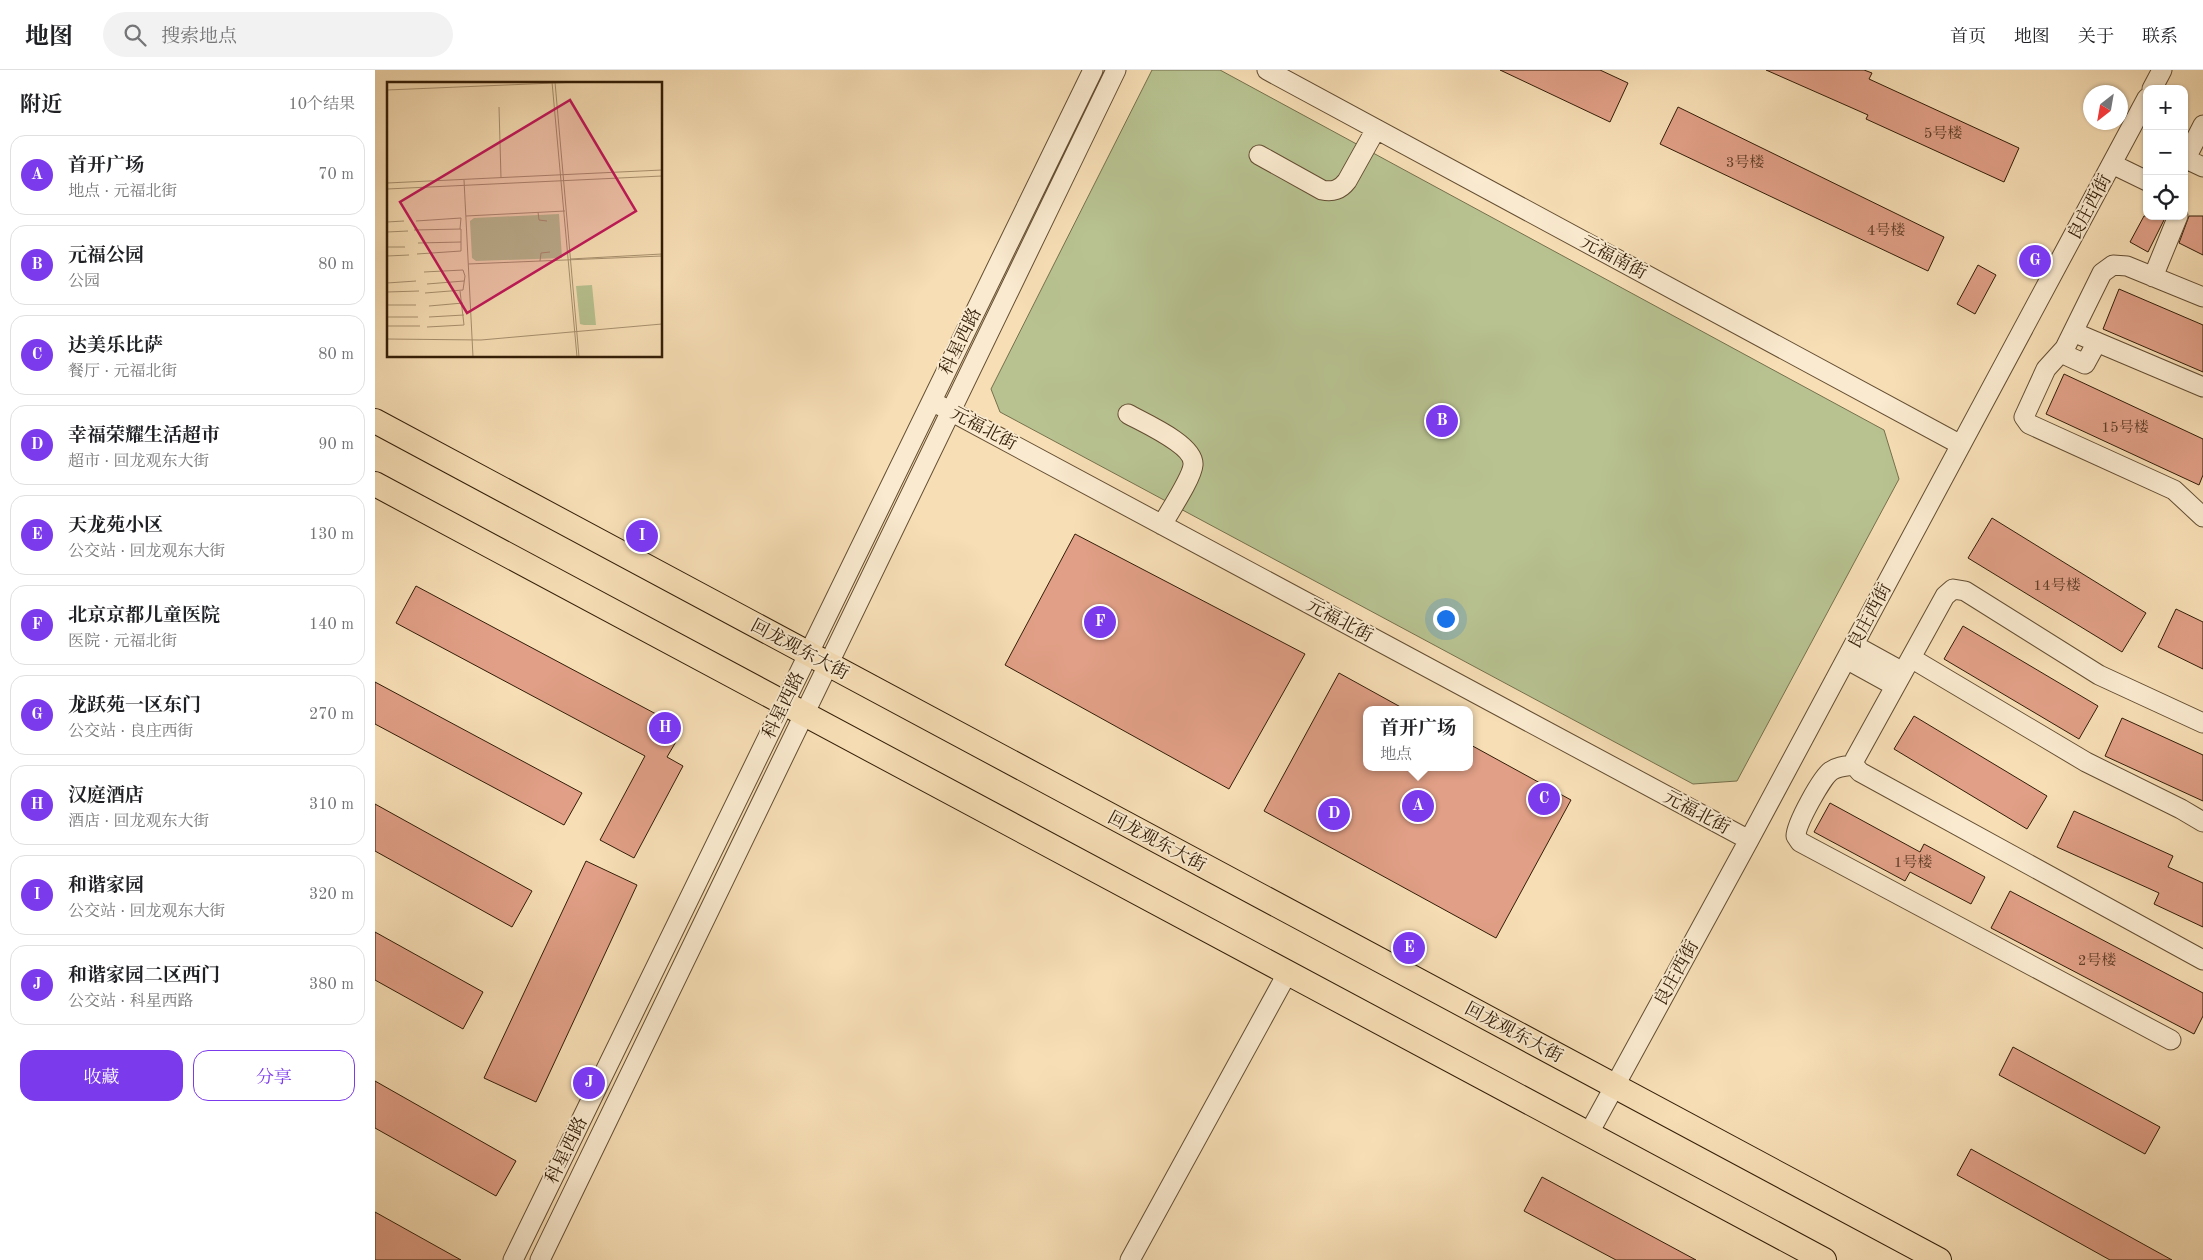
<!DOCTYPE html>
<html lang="zh">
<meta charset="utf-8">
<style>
:root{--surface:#fff;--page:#f2f2f2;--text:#202124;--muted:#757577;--line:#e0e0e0;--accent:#7c3aed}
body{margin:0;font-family:"Old Standard TT","Noto Serif SC",serif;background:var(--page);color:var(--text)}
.controls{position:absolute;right:15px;top:15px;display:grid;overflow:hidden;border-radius:10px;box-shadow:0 1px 4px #0004}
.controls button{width:45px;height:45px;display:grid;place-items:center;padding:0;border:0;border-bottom:1px solid var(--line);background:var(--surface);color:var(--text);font:25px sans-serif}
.compass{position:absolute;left:1708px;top:15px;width:45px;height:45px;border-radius:50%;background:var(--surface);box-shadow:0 1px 4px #0004;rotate:211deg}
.you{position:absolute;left:1070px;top:548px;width:18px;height:18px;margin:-12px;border:4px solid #fff;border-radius:50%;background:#1a73e8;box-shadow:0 0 0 8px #1a73e833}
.badge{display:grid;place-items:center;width:32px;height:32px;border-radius:50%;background:var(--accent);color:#fff;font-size:16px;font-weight:700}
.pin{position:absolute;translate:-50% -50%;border:2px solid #fff;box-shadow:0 1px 5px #0006}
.popup{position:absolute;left:988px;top:636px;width:110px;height:65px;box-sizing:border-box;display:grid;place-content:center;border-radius:10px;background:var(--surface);filter:drop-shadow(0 1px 4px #0005);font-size:16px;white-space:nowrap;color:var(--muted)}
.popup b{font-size:19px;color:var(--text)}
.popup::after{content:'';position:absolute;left:50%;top:100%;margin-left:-10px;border:10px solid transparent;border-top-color:var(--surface)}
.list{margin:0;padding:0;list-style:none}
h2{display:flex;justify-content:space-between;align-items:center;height:65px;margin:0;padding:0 20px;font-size:21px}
h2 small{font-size:16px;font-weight:400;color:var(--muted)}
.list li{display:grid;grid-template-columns:32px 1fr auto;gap:15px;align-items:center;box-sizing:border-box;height:80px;margin:0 10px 10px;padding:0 10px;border:1px solid var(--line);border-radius:15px}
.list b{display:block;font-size:19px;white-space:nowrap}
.list p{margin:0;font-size:16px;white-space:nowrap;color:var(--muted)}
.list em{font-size:16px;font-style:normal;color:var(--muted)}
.actions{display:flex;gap:10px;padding:15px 20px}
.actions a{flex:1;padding:11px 0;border:1px solid var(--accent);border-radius:15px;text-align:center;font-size:18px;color:var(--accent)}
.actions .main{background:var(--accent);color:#fff}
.icon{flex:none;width:28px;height:28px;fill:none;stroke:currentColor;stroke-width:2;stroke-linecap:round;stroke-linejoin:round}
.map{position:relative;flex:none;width:1828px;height:1190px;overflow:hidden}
header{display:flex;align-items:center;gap:30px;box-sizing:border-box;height:70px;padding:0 25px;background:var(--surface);border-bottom:1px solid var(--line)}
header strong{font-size:24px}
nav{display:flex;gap:28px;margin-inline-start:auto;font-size:18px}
.search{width:350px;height:45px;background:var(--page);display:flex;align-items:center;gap:12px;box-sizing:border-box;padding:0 18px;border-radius:28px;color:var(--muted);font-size:19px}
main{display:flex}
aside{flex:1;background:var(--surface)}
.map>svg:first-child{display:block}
.green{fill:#b8c291;stroke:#75704c}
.building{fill:#e09f86;stroke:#321d07}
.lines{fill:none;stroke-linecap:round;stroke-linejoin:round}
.minor-casing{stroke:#634d32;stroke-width:21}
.major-casing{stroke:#321d07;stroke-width:26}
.minor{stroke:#faeacf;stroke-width:19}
.major{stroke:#f7deb5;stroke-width:24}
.labels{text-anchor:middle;stroke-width:4;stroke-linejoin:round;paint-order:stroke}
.number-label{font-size:15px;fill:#5e3e27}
.street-label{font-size:18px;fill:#321d07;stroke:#faeacf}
.inset-road{fill:none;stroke:#a8916f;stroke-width:1}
.view{fill:#c2185b;fill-opacity:0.15;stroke:#c2185b;stroke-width:2.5}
.inset-edge{fill:none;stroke:#321d07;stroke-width:2.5}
</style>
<header>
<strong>地图</strong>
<div class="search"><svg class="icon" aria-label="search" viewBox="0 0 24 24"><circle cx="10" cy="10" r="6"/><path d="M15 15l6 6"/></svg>搜索地点</div>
<nav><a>首页</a><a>地图</a><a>关于</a><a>联系</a></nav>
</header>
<main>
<aside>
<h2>附近<small>10个结果</small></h2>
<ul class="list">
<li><span class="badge">A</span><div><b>首开广场</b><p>地点 · 元福北街</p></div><em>70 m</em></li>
<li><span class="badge">B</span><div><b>元福公园</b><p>公园</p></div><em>80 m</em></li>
<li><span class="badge">C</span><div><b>达美乐比萨</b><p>餐厅 · 元福北街</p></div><em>80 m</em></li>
<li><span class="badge">D</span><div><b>幸福荣耀生活超市</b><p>超市 · 回龙观东大街</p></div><em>90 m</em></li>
<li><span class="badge">E</span><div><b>天龙苑小区</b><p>公交站 · 回龙观东大街</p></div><em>130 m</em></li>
<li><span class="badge">F</span><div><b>北京京都儿童医院</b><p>医院 · 元福北街</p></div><em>140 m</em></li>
<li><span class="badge">G</span><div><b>龙跃苑一区东门</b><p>公交站 · 良庄西街</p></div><em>270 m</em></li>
<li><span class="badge">H</span><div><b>汉庭酒店</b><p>酒店 · 回龙观东大街</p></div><em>310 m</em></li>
<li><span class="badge">I</span><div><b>和谐家园</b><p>公交站 · 回龙观东大街</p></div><em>320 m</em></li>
<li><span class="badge">J</span><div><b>和谐家园二区西门</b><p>公交站 · 科星西路</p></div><em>380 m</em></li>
</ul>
<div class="actions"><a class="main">收藏</a><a>分享</a></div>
</aside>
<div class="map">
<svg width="1828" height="1190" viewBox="0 0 1828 1190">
<rect width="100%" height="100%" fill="#f7deb5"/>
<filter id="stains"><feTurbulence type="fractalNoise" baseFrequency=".004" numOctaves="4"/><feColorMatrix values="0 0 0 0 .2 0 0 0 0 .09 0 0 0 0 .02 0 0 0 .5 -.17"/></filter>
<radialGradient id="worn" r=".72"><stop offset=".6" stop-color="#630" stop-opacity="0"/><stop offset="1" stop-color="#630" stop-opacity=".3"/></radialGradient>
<!-- green -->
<path class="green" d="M777,0H845L1509,360L1524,409L1362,711L1318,714L625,342L616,319Z"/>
<!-- building -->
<path class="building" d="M1125,0H1225L1253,13L1235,52Z
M1391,0H1489L1497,3L1494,9L1644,78L1629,112L1491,49L1493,45Z
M1303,37L1569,167L1553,201L1285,74Z
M1769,146H1791L1773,182L1755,172Z
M1814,146H1828V185L1804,173Z
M1603,195L1621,205L1600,244L1582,234Z
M1744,219L1828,255V302L1728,259Z
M1689,304L1828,369V405L1824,415L1671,344Z
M1617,448L1771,543L1747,582L1593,488Z
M700,464L930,584L854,719L630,595Z
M41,516L281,644L274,655L302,670L292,687L308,696L259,788L225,770L270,686L21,553Z
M1801,539L1828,552V599L1783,577Z
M1588,556L1723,636L1704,669L1569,589Z
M964,603L1031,640H992V697H1094V674L1196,730L1121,868L889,741Z
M0,612L207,723L189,755L0,654Z
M1539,646L1672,726L1652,759L1519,679Z
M1747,648L1828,685V731L1730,686Z
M1455,733L1545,782L1549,774L1610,807L1596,834L1535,802L1530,811L1439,762Z
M0,734L157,821L137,857L0,781Z
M1699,741L1798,786L1793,797L1828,813V857L1779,834L1784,823L1682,777Z
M211,791L262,815L161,1032L109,1008Z
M1635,821L1828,923V946L1819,964L1616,858Z
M0,862L108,922L88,959L0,910Z
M1638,977L1785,1057L1770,1084L1624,1005Z
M0,1011L141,1091L121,1126L0,1058Z
M1596,1079L1797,1190H1735L1582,1105Z
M1167,1107L1321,1190H1241L1149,1141Z
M0,1142L86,1190H0Z"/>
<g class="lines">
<defs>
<path id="minor" d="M892,0L1586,375
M1777,19L1787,0
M884,85L947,120C958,122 965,120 972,111L1001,59
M1811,89L1828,97
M1809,92L1828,55
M1737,94L1772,111
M1778,207L1803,146
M1828,227L1752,196L1738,195L1727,203L1690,278L1671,299L1649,347L1654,354L1799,420L1828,447
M1698,262L1828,317
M1686,283L1710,294L1722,272
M564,335L1374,770
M753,344C769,353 820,375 818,395C817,408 794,442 787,455
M1479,575L1528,602
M1536,588L1711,692L1806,739L1828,752
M1471,589L1520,616
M1828,653L1724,605L1590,521L1578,519L1570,526L1480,689L1479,695L1485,702L1828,890
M1479,695C1471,696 1463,696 1456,701C1447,707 1421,754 1421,766L1425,772L1796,970
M1214,1063L1374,770L1772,28
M138,1190L718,0
M165,1190L741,0
M755,1190L913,902"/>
<path id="major" d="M0,351L1564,1190
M0,414L1449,1190"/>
</defs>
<!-- minor casing -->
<use href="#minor" class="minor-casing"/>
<!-- major casing -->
<use href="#major" class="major-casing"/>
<!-- minor -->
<use href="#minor" class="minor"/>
<!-- major -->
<use href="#major" class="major"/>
</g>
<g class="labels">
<!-- number labels -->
<g class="number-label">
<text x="1568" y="68">5号楼</text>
<text x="1370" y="97">3号楼</text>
<text x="1511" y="165">4号楼</text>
<text x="1750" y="362">15号楼</text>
<text x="1682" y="520">14号楼</text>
<text x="1538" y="797">1号楼</text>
<text x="1722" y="895">2号楼</text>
</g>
<!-- street labels -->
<g class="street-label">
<text transform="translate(1714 137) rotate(-62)" y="6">良庄西街</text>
<text transform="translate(1239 187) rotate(28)" y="6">元福南街</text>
<text transform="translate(585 271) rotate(-64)" y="6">科星西路</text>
<text transform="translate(609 358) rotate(28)" y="6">元福北街</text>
<text transform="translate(1494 546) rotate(-62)" y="6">良庄西街</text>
<text transform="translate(965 550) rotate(28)" y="6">元福北街</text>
<text transform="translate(425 579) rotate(28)" y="6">回龙观东大街</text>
<text transform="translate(408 635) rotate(-64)" y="6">科星西路</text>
<text transform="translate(1322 742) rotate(28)" y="6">元福北街</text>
<text transform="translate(782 771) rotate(28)" y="6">回龙观东大街</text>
<text transform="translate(1301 903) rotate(-61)" y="6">良庄西街</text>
<text transform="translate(1139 962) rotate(28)" y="6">回龙观东大街</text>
<text transform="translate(191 1080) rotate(-64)" y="6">科星西路</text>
</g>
</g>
<!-- overview -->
<g transform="translate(12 12)">
<rect width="275" height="275" fill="#f7deb5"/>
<path d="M172,132L175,176L89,179L85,176L83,139L87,136ZM205,203L209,243H197L193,242L189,204Z" fill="#b8c291"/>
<path class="inset-road" d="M165,0L190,275M168,0L192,275M0,8L191,0M112,25L114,96M77,98L86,275M0,101L275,88M0,107L275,94M151,130L152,138L160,139M79,134L178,129M29,139L74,136L73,147M0,140L17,139M27,148L74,147V169L30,172M0,150L21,149M31,161L74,160M0,165H18M0,174L22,173M183,177L275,172M153,179L154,171L163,170M81,182L275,174M37,190L76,188L78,194L76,208L38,211M0,201L29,199M40,202L77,199M0,210L32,209M0,223H29M42,224L76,221M0,235H31M42,235L77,233M0,244H33M40,245L77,243L73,209M0,257L94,258L275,242"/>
<path class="view" d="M183,18L249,129L80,231L13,120Z"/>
<rect width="275" height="275" class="inset-edge"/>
</g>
<rect width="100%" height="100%" filter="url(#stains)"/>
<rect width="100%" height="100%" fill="url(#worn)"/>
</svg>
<div class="controls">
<button>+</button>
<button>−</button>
<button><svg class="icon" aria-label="locate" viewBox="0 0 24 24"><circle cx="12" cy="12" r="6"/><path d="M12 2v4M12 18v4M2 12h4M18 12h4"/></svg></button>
</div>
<svg class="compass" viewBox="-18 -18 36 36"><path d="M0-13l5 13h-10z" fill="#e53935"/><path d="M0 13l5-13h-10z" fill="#757577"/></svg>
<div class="you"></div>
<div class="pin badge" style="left:1043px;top:736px">A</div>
<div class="popup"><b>首开广场</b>地点</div>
<div class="pin badge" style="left:1067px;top:351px">B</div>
<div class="pin badge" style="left:1169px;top:729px">C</div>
<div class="pin badge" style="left:959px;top:744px">D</div>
<div class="pin badge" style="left:1034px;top:878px">E</div>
<div class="pin badge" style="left:725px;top:552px">F</div>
<div class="pin badge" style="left:1660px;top:191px">G</div>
<div class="pin badge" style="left:290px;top:658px">H</div>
<div class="pin badge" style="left:267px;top:466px">I</div>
<div class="pin badge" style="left:214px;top:1013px">J</div>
</div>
</main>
